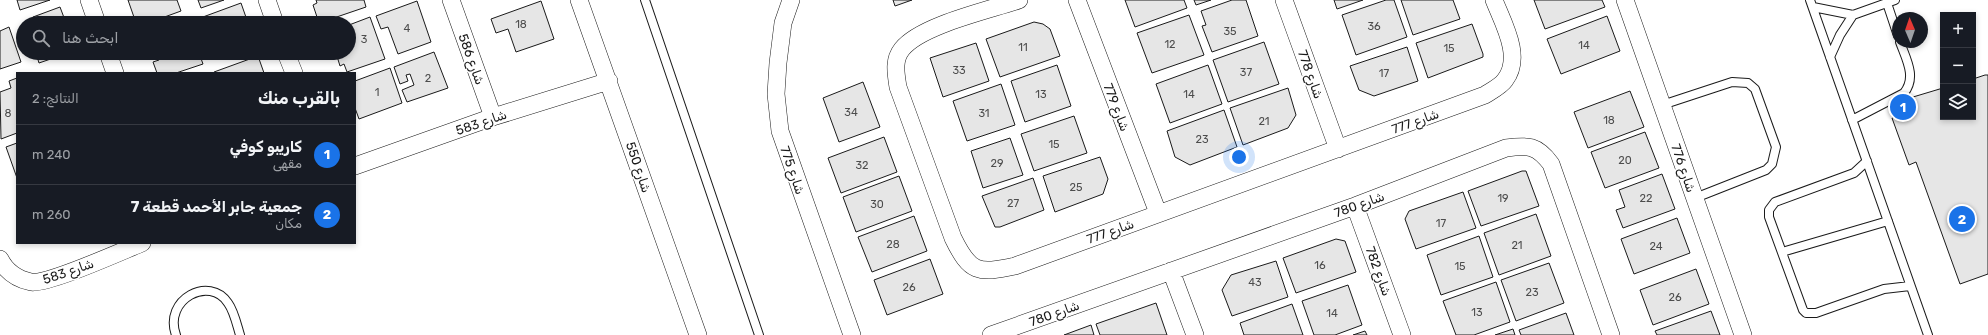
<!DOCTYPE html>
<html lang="ar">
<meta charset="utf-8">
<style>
:root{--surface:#171b24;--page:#242831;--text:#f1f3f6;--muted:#9ea1a6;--line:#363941;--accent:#1a73e8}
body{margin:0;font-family:Rubik,Cairo,sans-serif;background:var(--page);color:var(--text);direction:rtl}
.controls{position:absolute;right:12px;top:12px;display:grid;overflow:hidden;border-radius:0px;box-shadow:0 2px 6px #0003}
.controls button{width:36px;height:36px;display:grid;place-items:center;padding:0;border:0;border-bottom:1px solid var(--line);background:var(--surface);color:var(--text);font:20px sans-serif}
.compass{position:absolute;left:1892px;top:12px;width:36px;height:36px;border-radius:50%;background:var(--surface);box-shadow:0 2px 6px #0003;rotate:358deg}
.you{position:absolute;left:1239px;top:157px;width:14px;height:14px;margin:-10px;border:3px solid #fff;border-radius:50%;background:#1a73e8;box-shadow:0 0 0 6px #1a73e833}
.badge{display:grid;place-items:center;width:26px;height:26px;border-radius:50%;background:var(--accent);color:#fff;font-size:13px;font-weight:700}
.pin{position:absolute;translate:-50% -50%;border:2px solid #fff;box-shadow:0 1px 4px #0006}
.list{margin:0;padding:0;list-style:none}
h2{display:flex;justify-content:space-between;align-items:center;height:52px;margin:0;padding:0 16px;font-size:17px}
h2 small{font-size:13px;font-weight:400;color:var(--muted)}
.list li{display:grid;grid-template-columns:26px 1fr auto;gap:12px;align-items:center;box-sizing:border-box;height:60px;padding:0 16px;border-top:1px solid var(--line)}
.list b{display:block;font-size:15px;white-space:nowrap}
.list p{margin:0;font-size:13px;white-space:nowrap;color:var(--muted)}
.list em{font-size:13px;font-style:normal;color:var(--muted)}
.icon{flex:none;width:22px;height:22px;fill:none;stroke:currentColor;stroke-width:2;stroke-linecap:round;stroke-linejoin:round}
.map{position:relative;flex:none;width:1988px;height:335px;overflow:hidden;direction:ltr}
.search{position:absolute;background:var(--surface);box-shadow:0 2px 6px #0003;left:16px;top:16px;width:340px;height:44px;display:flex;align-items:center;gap:10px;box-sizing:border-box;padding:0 14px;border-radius:22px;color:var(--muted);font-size:15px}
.panel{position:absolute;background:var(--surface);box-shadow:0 2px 6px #0003;left:16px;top:72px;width:340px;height:172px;border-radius:0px;direction:rtl}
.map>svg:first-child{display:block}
.building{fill:#e6e6e6;stroke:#1a1a1a}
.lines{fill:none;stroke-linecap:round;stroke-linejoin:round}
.service-casing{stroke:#1a1a1a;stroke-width:10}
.minor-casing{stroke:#1a1a1a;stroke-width:18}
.service{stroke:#fff;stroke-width:8}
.minor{stroke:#fff;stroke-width:17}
.labels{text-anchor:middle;stroke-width:3;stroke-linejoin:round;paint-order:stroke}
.number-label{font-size:11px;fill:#4d4d4d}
.street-label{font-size:13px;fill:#1a1a1a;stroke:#fff}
</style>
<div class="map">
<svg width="1988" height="335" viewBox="0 0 1988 335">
<rect width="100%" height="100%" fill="#fff"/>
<!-- building -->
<path class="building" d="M17,0H50L20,10Z
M128,0H177L181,11L148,23H136Z
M198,0H224L201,8Z
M316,0H364L366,7L319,23L313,5L317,3Z
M893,0H912L895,6Z
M1125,0H1184L1187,8L1135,27Z
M1194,0H1211L1196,5Z
M1232,0H1246L1258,36L1212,52L1202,26L1206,25L1201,11Z
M1334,0H1363L1337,9Z
M1386,0H1394L1407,37L1356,55L1342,15Z
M1401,0H1453L1460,19L1413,35Z
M1534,0H1602L1605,7L1545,29Z
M417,1L431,42L398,54L388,27L381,29L376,16Z
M541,1L554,39L516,52L508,29L496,33L491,19Z
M241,3L248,23H192V21Z
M60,7L66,23H35L33,17Z
M1189,15L1204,55L1152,73L1137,33Z
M1607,16L1620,51L1561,74L1547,39Z
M370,17L385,59L347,72L344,64L340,66L336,53H349V25Z
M187,19L188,23H175Z
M1034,22L1043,24L1050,29L1060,56L1000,77L986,39Z
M1472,24L1483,54V57L1428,78L1416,43Z
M9,27L21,62L0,69V31Z
M1264,42L1279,84L1228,102L1213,60Z
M976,43L989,81L943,97L930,58Z
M1407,47L1418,81L1374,96L1359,90L1350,66Z
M434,52L448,88L407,102L402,90L414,85L410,74L406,75L408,81L400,84L394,67Z
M36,53H68L39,63Z
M156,53H199L203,64L176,73H157L153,62L159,60Z
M258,56L264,73H215L214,72Z
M1057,65L1071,106L1025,122L1011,81Z
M1208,65L1222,104L1170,123L1156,84Z
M390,68L402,103L359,119L355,108V81Z
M1985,75H1988V274L1960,284L1916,162L1909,165L1892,118L1899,116L1893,103L1943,88V117H1973V79Z
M17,78V133L1,139L0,92L11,88L9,81Z
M863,82L880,127L839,142L823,98Z
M1001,84L1015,125L967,141L953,101Z
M1288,88L1296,115L1288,128L1243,145L1230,108Z
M1630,91L1644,127L1588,148L1574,112Z
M1224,110L1237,147L1190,165L1175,157L1167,131Z
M1074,116L1087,153L1034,171L1021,134Z
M1645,132L1659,168L1605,188L1591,152Z
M884,137L897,172L841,193L828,158Z
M1010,138L1023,175L983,188L971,151Z
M17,143V178L6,147Z
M1100,157L1108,179L1103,194L1055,212L1043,176Z
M1522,171H1526L1539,206L1481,226L1468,191Z
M1662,174L1675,209L1623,228L1616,210L1625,207L1619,190Z
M899,176L912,211L856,232L843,197Z
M1033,178L1044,210L1000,227H995L982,196Z
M1463,192L1476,228L1416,249L1405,219L1409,211Z
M1536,214L1551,256L1499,275L1484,233Z
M914,216L927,251L872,272L858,237Z
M1677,218L1690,253L1634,274L1621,239Z
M1479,236L1493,277L1441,295L1427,255Z
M1336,239L1345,241L1356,272L1296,293L1283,258Z
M930,259L943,294L887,315L874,280Z
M1276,261L1288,297L1232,316L1222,290L1231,275Z
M1549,263L1564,303L1516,321L1501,280Z
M1696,269L1709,304L1653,325L1640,290Z
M1496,282L1510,322L1474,335H1456L1443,301Z
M1348,285L1362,325L1335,335H1314L1302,301Z
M1156,303L1167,335H1100L1096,324Z
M1292,304L1303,335H1244L1240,323Z
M1711,311L1720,335H1657L1655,331Z
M1566,313L1574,335H1521L1519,330Z
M1091,325L1094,335H1064Z
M1513,329L1515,335H1495Z
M1365,331L1367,335H1353Z"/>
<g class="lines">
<defs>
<path id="service" d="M645,0L759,335
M1810,0L1928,335
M1887,3L1898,36
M1813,7L1853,15L1895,0
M1830,57L1840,35L1853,15
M1662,105L1732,82L1748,83L1755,89L1776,147L1772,164L1766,170L1695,198
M1852,120L1904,93C1917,77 1906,59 1900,42
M1867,161L1854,173L1775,202L1769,210V217L1803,310L1806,313H1816L1884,289L1910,286
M1782,252L1888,221
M176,335C163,299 210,275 228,303C234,311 237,325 240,335"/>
<path id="minor" d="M89,0L97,23
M267,0L275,23
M451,0L493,117
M579,0L698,335
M791,0L783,23L778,63L776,94L780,131L852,335
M1019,0C990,10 921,25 902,49C893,60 896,74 898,87L953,238C970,273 978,274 1015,266L1485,95C1491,91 1501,86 1505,80C1523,57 1503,23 1494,0
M1077,0L1158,213
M1284,0L1338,149
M1625,0L1743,335
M108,53L115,73
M286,53L294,73
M355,166L493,117L609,81
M1355,206L1402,335
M0,259C6,271 17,279 31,282C47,285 122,251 142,243
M1171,271L1195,335
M991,335L1355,206L1506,148C1528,145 1537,145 1551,164L1611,335"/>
</defs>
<!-- service casing -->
<use href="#service" class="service-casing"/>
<!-- minor casing -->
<use href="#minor" class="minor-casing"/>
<!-- service -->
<use href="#service" class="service"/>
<!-- minor -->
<use href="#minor" class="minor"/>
</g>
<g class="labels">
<!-- number labels -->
<g class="number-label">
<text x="521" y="28">18</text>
<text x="1374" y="30">36</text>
<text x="407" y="32">4</text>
<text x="1230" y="35">35</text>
<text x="364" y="43">3</text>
<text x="1170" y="48">12</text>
<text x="1584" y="49">14</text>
<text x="1023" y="51">11</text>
<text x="1449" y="52">15</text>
<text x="959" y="74">33</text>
<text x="1246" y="76">37</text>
<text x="1384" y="77">17</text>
<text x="428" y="82">2</text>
<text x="377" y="96">1</text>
<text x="1041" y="98">13</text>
<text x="1189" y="98">14</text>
<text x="851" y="116">34</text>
<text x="8" y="117">8</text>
<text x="984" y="117">31</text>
<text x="1609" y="124">18</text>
<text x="1264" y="125">21</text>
<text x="1202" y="143">23</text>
<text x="1054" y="148">15</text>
<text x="1625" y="164">20</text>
<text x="997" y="167">29</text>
<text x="862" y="169">32</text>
<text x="1076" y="191">25</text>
<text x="1503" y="202">19</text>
<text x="1646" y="202">22</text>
<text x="1013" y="207">27</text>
<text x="877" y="208">30</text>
<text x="1441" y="227">17</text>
<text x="893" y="248">28</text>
<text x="1517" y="249">21</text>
<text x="1656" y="250">24</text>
<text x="1320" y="269">16</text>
<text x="1460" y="270">15</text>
<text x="1255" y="286">43</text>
<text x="909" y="291">26</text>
<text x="1532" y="296">23</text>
<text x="1675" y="301">26</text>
<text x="1477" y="316">13</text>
<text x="1332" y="317">14</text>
</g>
<!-- street labels -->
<g class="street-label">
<text transform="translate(472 59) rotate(70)" y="5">شارع 586</text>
<text transform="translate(1311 74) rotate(70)" y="5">شارع 778</text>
<text transform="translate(1117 107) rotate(69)" y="5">شارع 779</text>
<text transform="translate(1415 121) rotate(-20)" y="5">شارع 777</text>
<text transform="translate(481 122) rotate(-19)" y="5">شارع 583</text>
<text transform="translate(639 167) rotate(71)" y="5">شارع 550</text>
<text transform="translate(1684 168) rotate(71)" y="5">شارع 776</text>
<text transform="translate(793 170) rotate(71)" y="5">شارع 775</text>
<text transform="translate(1359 204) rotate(-20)" y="5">شارع 780</text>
<text transform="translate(1110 231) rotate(-20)" y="5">شارع 777</text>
<text transform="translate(68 271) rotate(-19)" y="5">شارع 583</text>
<text transform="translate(1379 271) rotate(70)" y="5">شارع 782</text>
<text transform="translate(1054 313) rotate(-20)" y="5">شارع 780</text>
</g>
</g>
</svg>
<div class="controls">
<button>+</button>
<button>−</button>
<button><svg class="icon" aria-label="layers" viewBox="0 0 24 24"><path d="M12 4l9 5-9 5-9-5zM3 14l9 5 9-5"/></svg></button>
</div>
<svg class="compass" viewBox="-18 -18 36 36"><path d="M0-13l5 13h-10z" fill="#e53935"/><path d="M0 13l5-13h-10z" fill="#9ea1a6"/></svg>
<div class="you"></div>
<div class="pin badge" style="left:1903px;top:107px">1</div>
<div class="pin badge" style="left:1962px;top:219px">2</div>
<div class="search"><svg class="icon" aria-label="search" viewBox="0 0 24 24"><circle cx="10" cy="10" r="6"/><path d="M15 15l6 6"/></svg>ابحث هنا</div>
<section class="panel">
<h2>بالقرب منك<small>النتائج: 2</small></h2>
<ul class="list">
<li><span class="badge">1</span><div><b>كاريبو كوفي</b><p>مقهى</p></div><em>240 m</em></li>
<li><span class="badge">2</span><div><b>جمعية جابر الأحمد قطعة 7</b><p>مكان</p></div><em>260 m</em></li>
</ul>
</section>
</div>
